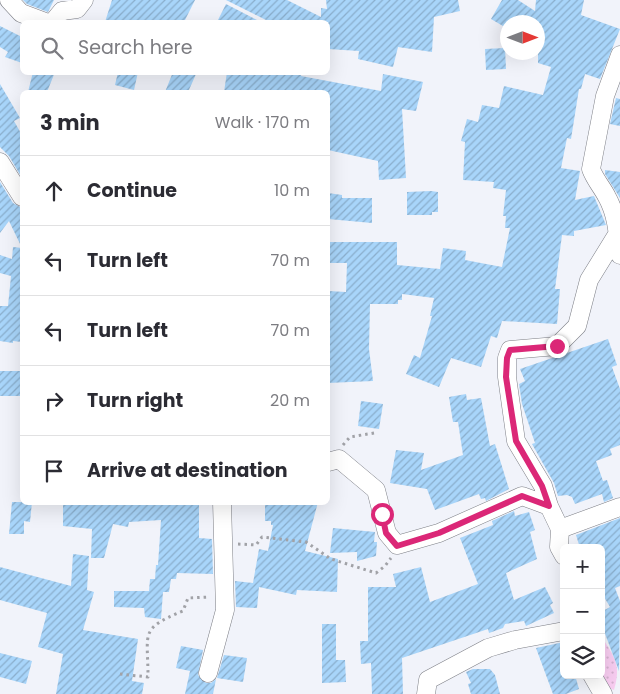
<!DOCTYPE html>
<meta charset="utf-8">
<style>
:root{--surface:#fff;--page:#f2f2f3;--text:#2b2b33;--muted:#7c7c81;--line:#e1e1e2}
body{margin:0;font-family:Poppins,sans-serif;background:var(--page);color:var(--text)}
.controls{position:absolute;right:15px;bottom:15px;display:grid;overflow:hidden;border-radius:8px;box-shadow:0 5px 20px #0002}
.controls button{width:45px;height:45px;display:grid;place-items:center;padding:0;border:0;border-bottom:1px solid var(--line);background:var(--surface);color:var(--text);font:25px sans-serif}
.compass{position:absolute;left:500px;top:15px;width:45px;height:45px;border-radius:50%;background:var(--surface);box-shadow:0 5px 20px #0002;rotate:90deg}
.stop{position:absolute;width:15px;height:15px;margin:-11px;border:4px solid #db2777;border-radius:50%;background:#fff}
.stop.end{background:#db2777;border-color:#fff;box-shadow:0 1px 5px #0008}
.list{margin:0;padding:0;list-style:none}
h2{display:flex;justify-content:space-between;align-items:center;height:65px;margin:0;padding:0 20px;font-size:21px}
h2 small{font-size:16px;font-weight:400;color:var(--muted)}
.list li{display:grid;grid-template-columns:32px 1fr auto;gap:15px;align-items:center;box-sizing:border-box;height:70px;padding:0 20px;border-top:1px solid var(--line)}
.list b{display:block;font-size:19px;white-space:nowrap}
.list em{font-size:16px;font-style:normal;color:var(--muted)}
.icon{flex:none;width:28px;height:28px;fill:none;stroke:currentColor;stroke-width:2;stroke-linecap:round;stroke-linejoin:round}
.map{position:relative;flex:none;width:620px;height:694px;overflow:hidden}
.search{position:absolute;background:var(--surface);box-shadow:0 5px 20px #0002;left:20px;top:20px;width:310px;height:55px;display:flex;align-items:center;gap:12px;box-sizing:border-box;padding:0 18px;border-radius:8px;color:var(--muted);font-size:19px}
.panel{position:absolute;background:var(--surface);box-shadow:0 5px 20px #0002;left:20px;top:90px;width:310px;height:415px;border-radius:8px}
.map>svg:first-child{display:block}
.grass{fill:url(#grass-dots)}
.building{fill:url(#building-hatch)}
.lines{fill:none;stroke-linecap:round;stroke-linejoin:round}
.street-casing{stroke:#7d7f86;stroke-width:19}
.path{stroke:#a1a2a7;stroke-width:3;stroke-dasharray:2.5 4;stroke-linecap:butt}
.street{stroke:#fff;stroke-width:18}
.route{stroke:#db2777;stroke-width:6}
</style>
<div class="map">
<svg width="620" height="694" viewBox="0 0 620 694">
<defs>
<pattern id="grass-dots" width="8" height="8" patternUnits="userSpaceOnUse" patternTransform="scale(1.25)"><rect width="8" height="8" fill="#f8cdf1"/><path d="M2 2h.1M6 6h.1" fill="none" stroke="#d6b1d0" stroke-width="1.8" stroke-linecap="round"/></pattern>
<pattern id="building-hatch" width="6" height="6" patternUnits="userSpaceOnUse" patternTransform="scale(1.25)"><rect width="6" height="6" fill="#a8d5fa"/><path d="M-1 1l2-2M0 6l6-6M5 7l2-2" fill="none" stroke="#8aaecc"/></pattern>
</defs>
<rect width="100%" height="100%" fill="#f1f3fa"/>
<!-- grass -->
<path class="grass" d="M601,641L605,642C617,661 620,668 614,690L600,684Z"/>
<!-- building -->
<path class="building" d="M23,0H54L48,12L27,4Z
M112,0H195L184,22H105Z
M226,0H287L321,17V8L327,9L326,0H458L460,11L434,17L432,52L398,47L393,67L358,59L359,51L328,49V22H270Z
M502,0H518L535,11L536,0H584L581,15L620,29L600,79L585,74L581,89H579L571,139L567,138L561,168L580,171L575,200L594,196L606,225L574,231V236L562,235L555,289H560L557,324L502,321L497,338L491,336L481,367L451,358L439,387L406,374L414,355L420,358L432,316H430L434,298L402,294V300H398V304H370L369,349L373,381L328,383V291L346,292L347,263H328V242H397V265L440,269L443,248L466,251L465,260L502,267L510,228H505L506,216H503L506,190L493,188L494,182L463,180L465,142L461,141L467,119L478,122L482,105L499,108L504,86L543,95L551,67L538,63V22H508V29L491,19Z
M226,4L261,22H217Z
M0,26L22,37V63L5,57L8,52L0,47Z
M505,48L506,69L486,70L485,49Z
M33,72H55L47,92H28Z
M118,72H138L134,90L115,85Z
M173,72H197L188,92H165Z
M227,72H302L301,76L381,91L383,74L423,82L416,111L402,109L406,178L379,180L378,161L328,150V92H224Z
M0,84L20,118L14,121L22,135V178L9,156L0,147Z
M616,98L620,99V126L610,124Z
M605,170L620,172V198L605,174Z
M0,182L13,203L22,208V342L13,341V343L0,341V306H8L11,276L0,273V255L12,259L13,247L22,248L9,221L0,233Z
M431,191L438,192V212H432V215H407V192Z
M328,193L342,195V198H372V223L328,219Z
M608,339L617,365L612,367L620,389V445L610,449L612,455L596,461L603,481L607,480L613,498L604,502L602,494L575,504L572,497L567,495L558,496L554,483L532,444L535,443L522,404L519,384L525,381L520,369Z
M0,371H22V396H0Z
M466,394L467,400L481,398L490,446L495,444L509,489L486,501L485,498L481,499L479,494L435,510L427,489L390,483L396,450L424,453L421,470L463,455L458,422H453L449,397Z
M361,401L383,404L379,429L358,426Z
M12,502H32L30,522L24,521V534H9Z
M63,502H199V538L212,539L213,574L177,573L176,579H171L169,592H163L161,619L145,617L144,608L114,607V591H149L150,579H155L156,565H158L161,520L129,522L128,527L113,524L104,558H91L92,529L63,526Z
M265,502H318L305,551L338,559L337,592L297,590L296,595L259,587L257,608L236,607L235,581L253,583L259,549L268,551L273,525H271V521H265Z
M514,511L515,516L529,512L535,530L530,532L537,559L506,573L514,600L545,587L553,603L550,605L554,613L526,626L524,621L505,624L503,628L489,633L488,629L402,658L403,694H372L371,663L361,664L360,641H368V587H396L393,574L421,567L430,602L478,584L460,538L493,525L492,521Z
M620,518V586L615,588L620,601L619,671L604,631L601,632V612L610,607L601,592V548H580L576,535Z
M333,528L375,532L374,542H377L376,556L357,561V552L330,553Z
M73,554L89,556L87,590L94,592L83,630L138,639L132,681L144,683L142,694H56L63,654L38,647L47,613L0,600V567L71,586Z
M322,624H336V660H345L346,682L322,683Z
M564,642V675H575L579,689L566,694H553L536,648Z
M181,646L203,650L198,675L206,683H211L216,679L213,694H185L190,671L176,668Z
M0,653L32,661L26,684L0,677Z
M224,655L247,658L243,682L217,678Z
M473,669H490L495,675L500,694H471L468,684L471,683L466,672Z"/>
<g class="lines">
<defs>
<path id="street" d="M9,0L21,13L45,22
M53,22L62,11L77,9L84,0
M620,55L605,96L591,169C595,180 602,187 607,197C617,215 618,235 620,255
M0,162L22,197
M328,462L339,459L376,490L387,533L397,545L439,533L522,496L549,506L560,529L559,547L564,556
M549,506L543,486L516,441L507,377V358L510,350L557,346L577,326L589,280L618,233
M560,529L620,507
M208,673L225,610L222,502
M592,675L603,694
M426,694L428,680L488,648L515,640L564,631"/>
</defs>
<!-- street casing -->
<use href="#street" class="street-casing"/>
<!-- path -->
<path class="path" d="M343,445L350,437L374,433
M238,544L256,545L262,537L306,542L331,559L376,573L385,566L391,558
M120,674L148,677C148,632 139,629 183,611L188,598L209,597"/>
<!-- street -->
<use href="#street" class="street"/>
</g>
<g class="lines">
<!-- route -->
<path class="route" d="M382,514L386,533L397,546L439,533L522,496L549,506L542,486L516,441L506,377L507,358L510,350L557,346"/>
</g>
</svg>
<div class="controls">
<button>+</button>
<button>−</button>
<button><svg class="icon" aria-label="layers" viewBox="0 0 24 24"><path d="M12 4l9 5-9 5-9-5zM3 14l9 5 9-5"/></svg></button>
</div>
<svg class="compass" viewBox="-18 -18 36 36"><path d="M0-13l5 13h-10z" fill="#e53935"/><path d="M0 13l5-13h-10z" fill="#7c7c81"/></svg>
<div class="stop" style="left:382px;top:514px"></div>
<div class="stop end" style="left:557px;top:346px"></div>
<div class="search"><svg class="icon" aria-label="search" viewBox="0 0 24 24"><circle cx="10" cy="10" r="6"/><path d="M15 15l6 6"/></svg>Search here</div>
<section class="panel">
<h2>3 min<small>Walk · 170 m</small></h2>
<ul class="list">
<li><svg class="icon" aria-label="ahead" viewBox="0 0 24 24"><path d="M12 20V5M6 11l6-6 6 6"/></svg><div><b>Continue</b></div><em>10 m</em></li>
<li><svg class="icon" aria-label="left" viewBox="0 0 24 24"><path d="M17 20v-9H6M10 6l-5 5 5 5"/></svg><div><b>Turn left</b></div><em>70 m</em></li>
<li><svg class="icon" aria-label="left" viewBox="0 0 24 24"><path d="M17 20v-9H6M10 6l-5 5 5 5"/></svg><div><b>Turn left</b></div><em>70 m</em></li>
<li><svg class="icon" aria-label="right" viewBox="0 0 24 24"><path d="M7 20v-9h11M14 6l5 5-5 5"/></svg><div><b>Turn right</b></div><em>20 m</em></li>
<li><svg class="icon" aria-label="arrive" viewBox="0 0 24 24"><path d="M6 21V4h12l-3 4 3 4H6"/></svg><div><b>Arrive at destination</b></div></li>
</ul>
</section>
</div>
